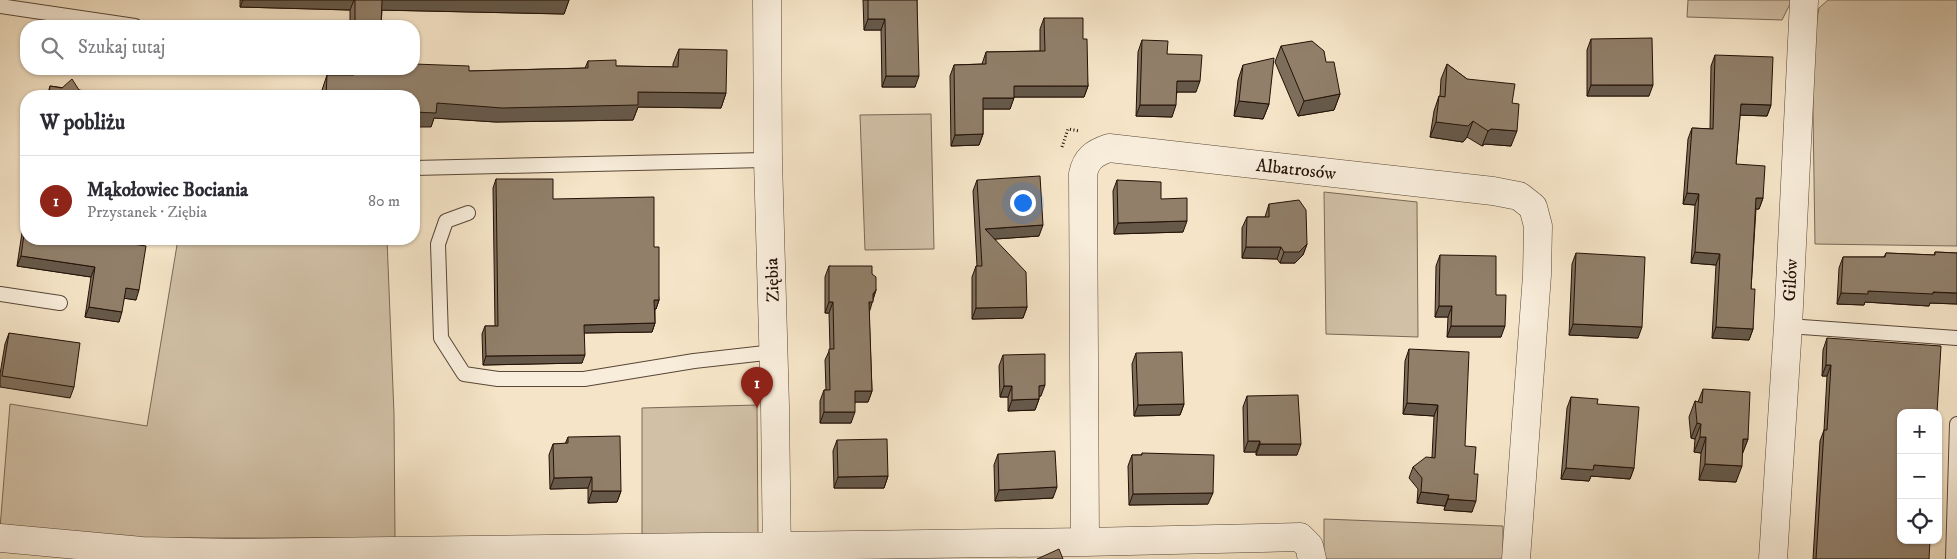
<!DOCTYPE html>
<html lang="pl">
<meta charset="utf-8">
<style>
:root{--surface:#fff;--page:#f2f2f3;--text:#2b2b33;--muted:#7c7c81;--line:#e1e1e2;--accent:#8f2418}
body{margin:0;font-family:"IM FELL DW Pica",serif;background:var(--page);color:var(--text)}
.controls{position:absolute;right:15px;bottom:15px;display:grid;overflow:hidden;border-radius:10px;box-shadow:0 1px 4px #0004}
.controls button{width:45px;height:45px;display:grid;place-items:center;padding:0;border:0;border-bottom:1px solid var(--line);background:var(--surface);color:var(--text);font:25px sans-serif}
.you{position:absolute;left:1022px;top:202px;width:18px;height:18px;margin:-12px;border:4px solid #fff;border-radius:50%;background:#1a73e8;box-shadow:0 0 0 8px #1a73e833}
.badge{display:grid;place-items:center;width:32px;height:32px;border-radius:50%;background:var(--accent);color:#fff;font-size:16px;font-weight:700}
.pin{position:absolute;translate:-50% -41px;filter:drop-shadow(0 1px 2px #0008)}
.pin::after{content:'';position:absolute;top:26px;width:18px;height:15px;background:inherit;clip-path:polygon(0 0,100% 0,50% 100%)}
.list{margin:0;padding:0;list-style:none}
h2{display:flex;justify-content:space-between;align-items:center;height:65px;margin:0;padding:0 20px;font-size:21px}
h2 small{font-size:16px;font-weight:400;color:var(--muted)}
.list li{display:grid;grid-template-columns:32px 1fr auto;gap:15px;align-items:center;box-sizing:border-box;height:90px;padding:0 20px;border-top:1px solid var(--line)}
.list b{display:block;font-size:19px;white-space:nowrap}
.list p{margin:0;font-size:16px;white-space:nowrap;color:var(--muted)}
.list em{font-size:16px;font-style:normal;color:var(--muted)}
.icon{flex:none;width:28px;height:28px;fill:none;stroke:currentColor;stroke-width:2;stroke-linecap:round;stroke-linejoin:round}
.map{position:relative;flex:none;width:1957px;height:559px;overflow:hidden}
.search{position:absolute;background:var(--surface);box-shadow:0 1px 4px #0004;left:20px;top:20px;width:400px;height:55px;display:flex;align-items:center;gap:12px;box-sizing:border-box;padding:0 18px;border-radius:20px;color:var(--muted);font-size:19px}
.panel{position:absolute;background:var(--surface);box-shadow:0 1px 4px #0004;left:20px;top:90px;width:400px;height:155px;border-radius:20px}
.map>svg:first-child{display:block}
.green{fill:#d1c0a6;stroke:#7a6856}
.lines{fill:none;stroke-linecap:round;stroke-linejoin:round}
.lane-casing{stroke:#584636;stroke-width:16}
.street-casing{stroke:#584636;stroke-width:29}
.path{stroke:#241106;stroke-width:3;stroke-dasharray:1 2.5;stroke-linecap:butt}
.lane{stroke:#f8eddb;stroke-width:14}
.street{stroke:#f8eddb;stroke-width:28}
.wall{fill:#7d6d5b;stroke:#241106}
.shaded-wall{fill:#66594a;stroke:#241106}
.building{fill:#917f6a;stroke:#241106}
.labels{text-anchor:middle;stroke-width:4.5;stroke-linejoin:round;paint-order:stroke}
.street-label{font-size:18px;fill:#241106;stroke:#f8eddb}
</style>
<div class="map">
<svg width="1957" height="559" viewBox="0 0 1957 559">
<rect width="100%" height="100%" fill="#f5e4c7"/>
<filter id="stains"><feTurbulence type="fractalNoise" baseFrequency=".004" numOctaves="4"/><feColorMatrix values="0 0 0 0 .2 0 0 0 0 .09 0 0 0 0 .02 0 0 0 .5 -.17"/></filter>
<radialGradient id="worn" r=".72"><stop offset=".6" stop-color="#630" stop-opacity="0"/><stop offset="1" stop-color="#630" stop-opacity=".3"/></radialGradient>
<!-- green -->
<path class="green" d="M1688,0H1792L1782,20L1687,17Z
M1828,0H1957V246L1815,244L1812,47L1819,8Z
M931,114L934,249L865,250L860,115Z
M1324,192L1417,202L1418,337L1326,334Z
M178,239H387L394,414L395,538H124L0,528L10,404L147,426Z
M757,405L758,534L642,535V408Z
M1324,519L1503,526V559H1324Z"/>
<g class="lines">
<defs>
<path id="lane" d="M0,6L135,26
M414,168L768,160
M468,213L446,221L438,244L441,338L464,374L498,379H584L694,361L774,352
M0,294L60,303
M1788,326L1957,338
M1953,559L1957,424"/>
<path id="street" d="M767,0L768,160L775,406L777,559
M0,538L142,551L235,553L1085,542L1083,174C1086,159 1094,153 1109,148L1493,191L1519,196L1533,207L1538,226L1537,275L1516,559
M1085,542L1300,537L1309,546L1312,559
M1773,559L1788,326L1804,1"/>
</defs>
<!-- lane casing -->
<use href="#lane" class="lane-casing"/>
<!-- street casing -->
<use href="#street" class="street-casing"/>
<!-- path -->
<path class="path" d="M1062,147L1068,129L1080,131"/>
<!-- lane -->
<use href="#lane" class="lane"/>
<!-- street -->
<use href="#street" class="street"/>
</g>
<!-- wall -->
<path class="wall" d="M240,0H569L564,14L382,10L381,26H350V10L240,7Z
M863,0H917L915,87H882L881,30H864Z
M1044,18L1083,39L1088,86L1084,97H1014L1010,109H983V134L979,145L951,146L950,76L954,65L982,64L986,52L1040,51V29Z
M1591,39L1649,96H1587V50Z
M1142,40L1167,54L1196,92H1177L1172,117L1136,116L1138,52Z
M1281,46L1326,62L1340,94L1334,110L1298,116L1275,62Z
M679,49L726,93L721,108L638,107L633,120L496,122L434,118L431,127L414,96H321L322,90L327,75H349V69H414L469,71L585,68L588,61L616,66L673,67V64Z
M1715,55L1771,105L1767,116L1740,115L1736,164L1763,198L1759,209H1756L1751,289L1753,329L1749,340L1712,338L1716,265L1691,263L1695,205L1683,204L1688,139L1692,128L1710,129L1711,66Z
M1447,64L1467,79L1512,103L1511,146L1485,144L1482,146L1467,137L1463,142L1430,137L1434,111L1439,96H1440L1441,79Z
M1243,65L1269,104L1263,119L1234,116L1238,80Z
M50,86L79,90L90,96H47Z
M496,179L553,199L654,247L659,300L656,309H655V323L652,332L584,333L582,363L483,365L482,334L485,326H495L493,188Z
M977,180L1039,236L995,239L1027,307L1023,318L972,319V277L976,266H977L973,191Z
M1117,180L1161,199L1183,232L1114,234L1113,191Z
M1269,204L1307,244L1303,255L1295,263H1280L1277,259L1242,258V228L1247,217H1265Z
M26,218V239H98L136,300L124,298L119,322L85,317L91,277L17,266L23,226Z
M1935,252L1957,253V304L1930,303L1929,306L1865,302L1864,305L1837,304L1839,268L1843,257H1884L1886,253L1934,255Z
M1576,253L1638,338L1569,335L1572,264Z
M1440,255L1496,295L1501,337H1447L1448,317H1435L1436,266Z
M829,266L872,274L876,290L869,311L872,391L868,402H855L851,423H820V401L824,390H826L825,360L830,349L829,313H825V277Z
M9,333L74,387L70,398L0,387V374L5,344Z
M1827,338L1929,559H1813L1820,441L1824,430L1827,376H1822L1823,350Z
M1409,349L1465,446L1472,512L1444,510L1445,506L1417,503L1418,489L1409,478L1413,467L1432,457L1434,416L1403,414L1405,361Z
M1136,353L1184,404L1180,415L1134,416L1132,364Z
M1003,355L1041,396H1039V399L1035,410L1008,411V397H1000L999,366Z
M1703,389L1748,439L1742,454L1736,482L1699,480L1701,453L1694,452L1695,439L1691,438L1689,417L1695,401L1698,402Z
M1247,396L1297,455H1256V452H1244L1243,407Z
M1571,397L1597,404L1634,468L1630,479L1591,476L1589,481L1561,479L1567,408Z
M568,437L621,491L617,502L588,503V488L550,489L549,455L553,444H565Z
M837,440L888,476L884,488H834L833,451Z
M1142,453L1208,504L1129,505L1128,466L1132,455H1142Z
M998,454L1053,498L995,501L994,465Z"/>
<!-- shaded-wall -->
<path class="shaded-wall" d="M243,0H354L350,10L240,7Z
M381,0H569L564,14L377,10Z
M868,19H885L881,30H864Z
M886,76H919L915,87H882Z
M1177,81H1200L1196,92H1173Z
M1591,85H1653L1649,96H1587Z
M1014,86H1088L1084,97H1010Z
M638,92L726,93L721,108L638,107L633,120L496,122L434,118L431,127H414V112L437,103Z
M1340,94L1334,110L1298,116L1304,101Z
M983,98H1014L1010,109H979Z
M1239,101L1269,104L1263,119L1234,116Z
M1741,104L1771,105L1767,116L1737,115Z
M1140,105H1176L1172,117L1136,116Z
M1473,121L1467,137L1463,142L1430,137L1436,122Z
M1491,129L1517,131L1511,146L1485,144L1482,146L1488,131Z
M983,134L979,145L951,146L955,135Z
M1687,193L1699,194L1695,205L1683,204Z
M1756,198H1763L1759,209H1752Z
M1187,221L1183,232L1114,234L1118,223Z
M1043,225L1039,236L981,240L985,229Z
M1307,244L1303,255L1295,263H1280L1284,252Z
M1246,247H1281L1277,259L1242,258Z
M1695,252L1720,254L1716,265L1691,263Z
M21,256L95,267L91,277L17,266Z
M126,288L139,290L136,300L122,298Z
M876,290L869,313H865L873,294Z
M1868,291L1957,293V304L1930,303L1929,306L1865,302L1864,305L1837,304L1841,293Z
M654,300H659L656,309H651Z
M829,302H833L829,313H825Z
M1439,306H1452L1448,317H1435Z
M89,307L122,312L119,322L85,317Z
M1027,307L1023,318L972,319L976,308Z
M655,323L652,332L581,333L584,325Z
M1573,324L1642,327L1638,338L1569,335Z
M1451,326H1505L1501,337H1447Z
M1716,327L1753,329L1749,340L1712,338Z
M585,355L582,363L483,365L486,356Z
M1826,365H1831L1827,376H1822Z
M1045,385L1041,396L1035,397L1039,386Z
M1004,386H1012L1008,397H1000Z
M855,391H872L868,402H851Z
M1039,399L1035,410L1008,411L1012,400Z
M1407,403L1438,405L1434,416L1403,414Z
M1184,404L1180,415L1134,416L1138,405Z
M824,412H855L851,423H820Z
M1697,423L1701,424L1695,439L1691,438Z
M1700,437H1706L1701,453L1694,452Z
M1743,439H1748L1742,455Z
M1248,441H1260L1256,452H1244Z
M1260,444H1301L1297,455H1256Z
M1705,464L1742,466L1736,482L1699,480Z
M1594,465L1634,468L1630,479L1591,476L1589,481L1561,479L1566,468Z
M888,476L884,488H834L838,477Z
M592,477L588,488L550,489L554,478Z
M1057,487L1053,498L995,501L999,490Z
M592,491H621L617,502L588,503Z
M1421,492L1449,495L1445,506L1417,503Z
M1213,493L1208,504L1129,505L1133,494Z
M1448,499L1476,501L1472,512L1444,510Z"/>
<!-- building -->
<path class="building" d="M355,0H382L381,26H355Z
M868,0H917L919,76H886L885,19H868Z
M1044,18H1083V39H1087L1088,86H1014V98H983V134L955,135L954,65L986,64V52L1045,51Z
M1652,38L1653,85H1591V39Z
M1142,40L1168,41L1167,54L1202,55L1200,81H1177L1176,105H1140Z
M1312,41L1324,51L1326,62H1334L1340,94L1304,101L1281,46Z
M679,49L727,50L726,93L638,92V105L502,108L437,103L436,113L414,112V96H326L327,75H354V69H414V64L469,66V71L588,68V61L616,60V66L678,67Z
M1715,55L1773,57L1771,105L1741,104L1736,164L1765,166L1763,198H1756L1751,289H1755L1753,329L1716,327L1720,254L1695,252L1699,194L1687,193L1692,128L1713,129Z
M1274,58L1269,104L1239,101L1243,65Z
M1447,64L1467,79L1515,84L1512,103L1519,104L1517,131L1491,129L1488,131L1473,121L1468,126L1436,122L1439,96L1445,97Z
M72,79L79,90L91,92L90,96H49L50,86L62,88Z
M1040,176L1043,225L985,229L1026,272L1027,307L976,308V266H982L977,180Z
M496,179H553V199L654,197V247H659V300H654L655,323L584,325L585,355L486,356L485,326H498Z
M1117,180L1161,182V199L1187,198V221L1118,223Z
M1299,200L1306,210L1307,244L1299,252H1284L1281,247H1246L1247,217H1269V204Z
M26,220V239H98L146,246L139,290L126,288L122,312L89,307L95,267L21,256Z
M1935,252L1957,253V293L1933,292V294L1868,291V294L1841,293L1843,257H1885L1886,253L1935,255Z
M1576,253L1645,257L1642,327L1573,324Z
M1440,255L1496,256V295H1506L1505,326H1451L1452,306H1439Z
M829,266H872V274L876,277V290L873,294V302H869L872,391H855V412H824V390H830L829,349H834L833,302H829Z
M9,333L80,343L74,387L2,376Z
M1827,338L1941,346L1937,413H1901V540H1930L1929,559H1816L1824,430H1827L1831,365H1826Z
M1409,349L1469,352L1465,446L1476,447L1474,474H1478L1476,501L1448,499L1449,495L1421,492L1422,478L1413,467L1426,457L1435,458L1438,405L1407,403Z
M1182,352L1184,404L1138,405L1136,353Z
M1045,354V385L1039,386V399L1012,400V386H1004L1003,355Z
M1703,389L1750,392L1748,439H1743L1742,466L1705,464L1706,437H1700L1701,424L1697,423L1695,401L1702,403Z
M1298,395L1301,444H1260V441H1248L1247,396Z
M1571,397L1598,399L1597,404L1639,407L1634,468L1594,465L1593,470L1566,468Z
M620,436L621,491H592V477L554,478L553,444L568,443V437Z
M887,439L888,476L838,477L837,440Z
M1055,451L1057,487L999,490L998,454Z
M1142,453L1214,455L1213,493L1133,494L1132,455H1142Z
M1059,549L1063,559H1037Z"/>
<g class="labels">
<!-- street labels -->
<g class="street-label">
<text transform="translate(1296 169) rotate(6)" y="6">Albatrosów</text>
<text transform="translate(772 280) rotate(-92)" y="6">Ziębia</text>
<text transform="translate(1790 280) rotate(-87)" y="6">Gilów</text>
</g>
</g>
<rect width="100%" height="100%" filter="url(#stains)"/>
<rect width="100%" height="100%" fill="url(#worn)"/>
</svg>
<div class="controls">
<button>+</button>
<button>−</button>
<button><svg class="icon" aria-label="locate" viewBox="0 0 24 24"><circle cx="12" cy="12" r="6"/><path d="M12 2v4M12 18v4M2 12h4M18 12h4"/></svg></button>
</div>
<div class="you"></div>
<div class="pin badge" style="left:757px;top:408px">1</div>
<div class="search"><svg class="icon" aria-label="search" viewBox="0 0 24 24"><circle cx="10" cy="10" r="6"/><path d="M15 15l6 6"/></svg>Szukaj tutaj</div>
<section class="panel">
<h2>W pobliżu<small></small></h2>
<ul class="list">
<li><span class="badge">1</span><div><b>Mąkołowiec Bociania</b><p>Przystanek · Ziębia</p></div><em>80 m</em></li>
</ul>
</section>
</div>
